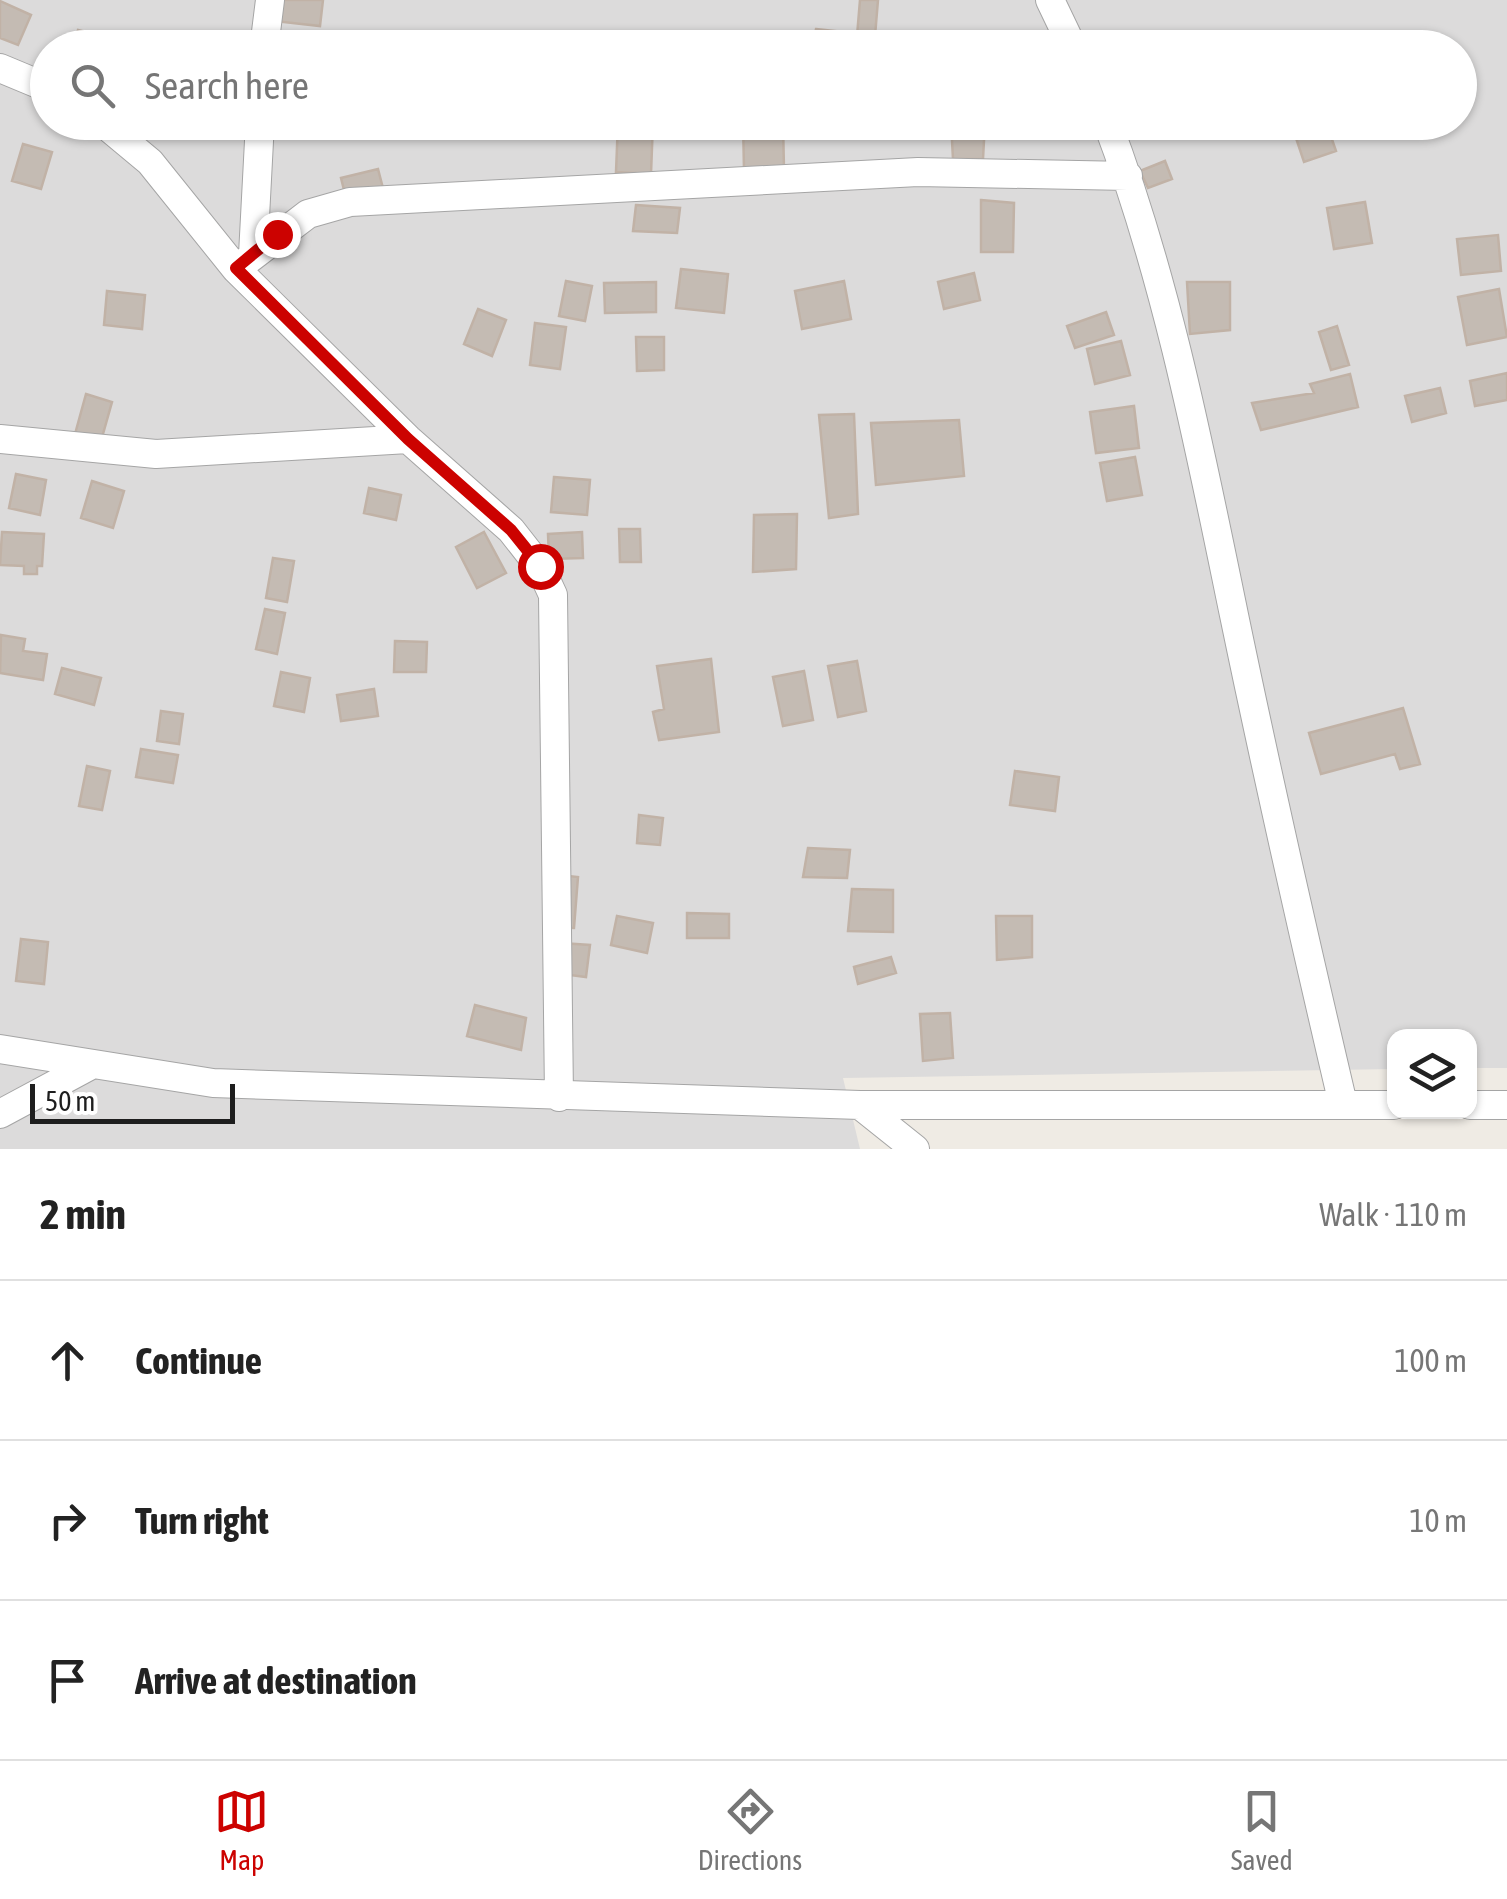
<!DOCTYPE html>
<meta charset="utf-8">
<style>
:root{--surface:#fff;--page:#f2f2f2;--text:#222;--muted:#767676;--line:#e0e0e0;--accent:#cc0200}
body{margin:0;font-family:"Asap Condensed",sans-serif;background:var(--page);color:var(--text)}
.controls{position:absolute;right:30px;bottom:30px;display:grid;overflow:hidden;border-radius:20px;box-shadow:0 2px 8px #0004}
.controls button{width:90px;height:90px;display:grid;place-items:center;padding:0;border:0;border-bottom:2px solid var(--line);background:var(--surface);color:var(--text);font:50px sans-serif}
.scale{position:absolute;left:30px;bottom:25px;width:205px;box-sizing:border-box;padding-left:10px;border:5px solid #1e1e1e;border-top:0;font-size:28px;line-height:35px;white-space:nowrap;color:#1e1e1e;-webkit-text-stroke:8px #fff;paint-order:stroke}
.stop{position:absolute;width:30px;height:30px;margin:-22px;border:8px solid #cc0200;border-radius:50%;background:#fff}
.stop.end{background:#cc0200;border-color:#fff;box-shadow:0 2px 10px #0008}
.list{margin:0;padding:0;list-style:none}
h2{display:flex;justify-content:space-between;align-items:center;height:130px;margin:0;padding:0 40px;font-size:42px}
h2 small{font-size:32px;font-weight:400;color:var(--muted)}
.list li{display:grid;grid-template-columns:65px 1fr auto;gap:30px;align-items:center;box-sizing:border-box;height:160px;padding:0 40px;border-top:2px solid var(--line)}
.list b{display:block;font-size:38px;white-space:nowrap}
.list em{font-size:32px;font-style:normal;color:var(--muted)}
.icon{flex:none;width:55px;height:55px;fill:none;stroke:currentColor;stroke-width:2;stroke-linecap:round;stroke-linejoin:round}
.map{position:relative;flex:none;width:1507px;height:1149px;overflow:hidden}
.search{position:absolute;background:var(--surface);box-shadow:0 2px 8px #0004;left:30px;right:30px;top:30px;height:110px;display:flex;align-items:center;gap:25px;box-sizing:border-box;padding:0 35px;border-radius:55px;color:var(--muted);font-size:38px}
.sheet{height:610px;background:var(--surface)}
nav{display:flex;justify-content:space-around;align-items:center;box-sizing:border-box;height:140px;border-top:2px solid var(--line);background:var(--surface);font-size:28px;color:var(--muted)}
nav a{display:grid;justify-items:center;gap:5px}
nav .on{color:var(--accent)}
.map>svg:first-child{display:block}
.residential{fill:#dcdbdb;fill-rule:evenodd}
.building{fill:#c4bbb3;stroke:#c1b2a6;stroke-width:2.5}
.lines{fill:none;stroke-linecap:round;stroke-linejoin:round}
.minor-casing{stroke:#a5a5a5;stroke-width:30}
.minor{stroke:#fff;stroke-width:28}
.route{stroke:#cc0200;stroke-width:12}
</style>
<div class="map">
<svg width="1507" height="1149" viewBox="0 0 1507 1149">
<rect width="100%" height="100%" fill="#efebe4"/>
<!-- residential -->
<path class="residential" d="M0,0H1507V1068H1470V1036H1394V1069L843,1078L860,1149H0ZM48,48H1460V122H48Z"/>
<!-- building -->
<path class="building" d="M277,0H323L320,26L274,21Z
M860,0H878L874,48H856Z
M0,1L31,15L18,45L0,38Z
M816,29L854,33L852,48L812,47Z
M78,30L104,37L101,48H73Z
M618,122H653L651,174L616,172Z
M743,122H783L784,170H744Z
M951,122H985L983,159H953Z
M1313,122H1326L1336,151L1304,162L1293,129Z
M23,144L52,152L41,189L12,181Z
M1165,161L1172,179L1148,188L1140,171Z
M378,169L384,192L347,202L341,178Z
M981,200L1014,203L1013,252H981Z
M1365,202L1372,243L1334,249L1327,208Z
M636,205L680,208L677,233L633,231Z
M1498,235L1501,271L1461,275L1457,239Z
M681,269L728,274L724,313L676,308Z
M974,273L980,300L944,309L938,282Z
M566,281L592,286L585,321L559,316Z
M844,281L851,319L802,329L795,291Z
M656,282V312L605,313L604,283Z
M1187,282H1230V330L1190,334Z
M1499,289L1507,337L1467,345L1458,297Z
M107,291L145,295L142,329L104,325Z
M478,309L506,320L492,356L464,344Z
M1106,312L1114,335L1075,348L1067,326Z
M535,323L566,327L560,369L530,365Z
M1337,326L1349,365L1331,370L1319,332Z
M636,337H664V370L637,371Z
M1121,341L1130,375L1095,384L1087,349Z
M1507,373V400L1475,406L1470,381Z
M1350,374L1358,407L1261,430L1252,403L1314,393L1310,384Z
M1440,388L1446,413L1412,422L1405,396Z
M86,394L112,402L101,441L75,434Z
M1134,406L1139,448L1096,453L1090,412Z
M854,414L858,514L829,518L819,415Z
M959,420L964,476L876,485L871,423Z
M1135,457L1142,495L1107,501L1100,463Z
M16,474L46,480L40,515L9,508Z
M554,477L590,480L587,515L551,512Z
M92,481L124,491L113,528L81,518Z
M369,488L401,495L396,520L364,513Z
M797,514L796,569L753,572L754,515Z
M619,529H640L641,562H620Z
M2,532L44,534L42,566H37V574H24V566L0,565Z
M484,532L506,573L477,588L456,547Z
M582,532L583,558L549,559L548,534Z
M273,558L294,561L287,602L266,598Z
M265,609L285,613L277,654L256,649Z
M1,635L25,639L23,651L47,654L43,680L0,673Z
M395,641L427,642L426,672H394Z
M711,659L719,732L659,740L653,712L664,709L657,666Z
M857,661L866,711L838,717L828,666Z
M62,668L101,678L94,705L55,694Z
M804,671L813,720L783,726L773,677Z
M281,672L310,678L304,712L274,706Z
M374,689L378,716L341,721L337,695Z
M1403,708L1420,764L1400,769L1395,754L1321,774L1309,733Z
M161,711L183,714L179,744L157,741Z
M141,749L178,755L173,783L136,777Z
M87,766L110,771L102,810L79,806Z
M1015,771L1059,777L1055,811L1010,805Z
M639,815L663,818L660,845L637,843Z
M808,848L850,850L847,878L803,877Z
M551,874L578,877L574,928L551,927Z
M852,889L893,890V932L848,931Z
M687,913L729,914V938H687Z
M617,916L653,923L647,953L611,945Z
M996,916H1032V957L997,960Z
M21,939L48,942L44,984L16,981Z
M561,943L590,945L586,977L562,974Z
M891,957L896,973L858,984L854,967Z
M475,1005L526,1018L521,1050L467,1036Z
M950,1013L953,1058L923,1061L920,1014Z"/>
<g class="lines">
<defs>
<path id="minor" d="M1050,0L1073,48
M264,48L270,0
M0,68L48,88
M102,122L150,162L236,269L408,439L511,530L540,567L553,595L559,1097
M1107,122C1167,280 1200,450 1234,615C1268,779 1305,942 1343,1104
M253,255L260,122
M236,269L308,214L350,202L918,172L1128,176
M0,439L156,454L408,439
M0,1049L213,1083L860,1105H1394
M860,1105L915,1149
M1470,1105H1507
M0,1114L93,1064"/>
</defs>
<!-- minor casing -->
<use href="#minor" class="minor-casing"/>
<!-- minor -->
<use href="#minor" class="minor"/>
</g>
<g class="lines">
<!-- route -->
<path class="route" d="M277,234L236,268L408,439L511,530L540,566"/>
</g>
</svg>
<div class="controls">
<button><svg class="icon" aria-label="layers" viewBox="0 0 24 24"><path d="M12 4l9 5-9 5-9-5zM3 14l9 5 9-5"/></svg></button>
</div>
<div class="scale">50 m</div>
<div class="stop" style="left:540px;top:566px"></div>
<div class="stop end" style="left:277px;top:234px"></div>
<div class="search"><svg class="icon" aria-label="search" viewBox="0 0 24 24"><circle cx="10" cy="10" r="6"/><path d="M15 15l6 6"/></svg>Search here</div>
</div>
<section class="sheet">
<h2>2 min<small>Walk · 110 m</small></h2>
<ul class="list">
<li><svg class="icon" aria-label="ahead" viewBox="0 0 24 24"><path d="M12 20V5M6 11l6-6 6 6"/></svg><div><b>Continue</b></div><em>100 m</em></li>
<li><svg class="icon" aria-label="right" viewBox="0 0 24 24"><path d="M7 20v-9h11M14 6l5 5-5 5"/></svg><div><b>Turn right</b></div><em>10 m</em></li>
<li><svg class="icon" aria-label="arrive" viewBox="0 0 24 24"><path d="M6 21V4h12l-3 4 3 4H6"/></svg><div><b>Arrive at destination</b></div></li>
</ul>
</section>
<nav>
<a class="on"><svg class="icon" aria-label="map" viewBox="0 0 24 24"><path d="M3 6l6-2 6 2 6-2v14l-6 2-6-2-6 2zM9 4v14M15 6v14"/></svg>Map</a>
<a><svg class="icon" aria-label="directions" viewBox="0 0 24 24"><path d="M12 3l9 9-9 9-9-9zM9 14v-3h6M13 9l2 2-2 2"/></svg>Directions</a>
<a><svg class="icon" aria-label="saved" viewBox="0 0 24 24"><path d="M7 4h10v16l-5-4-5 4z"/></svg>Saved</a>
</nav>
